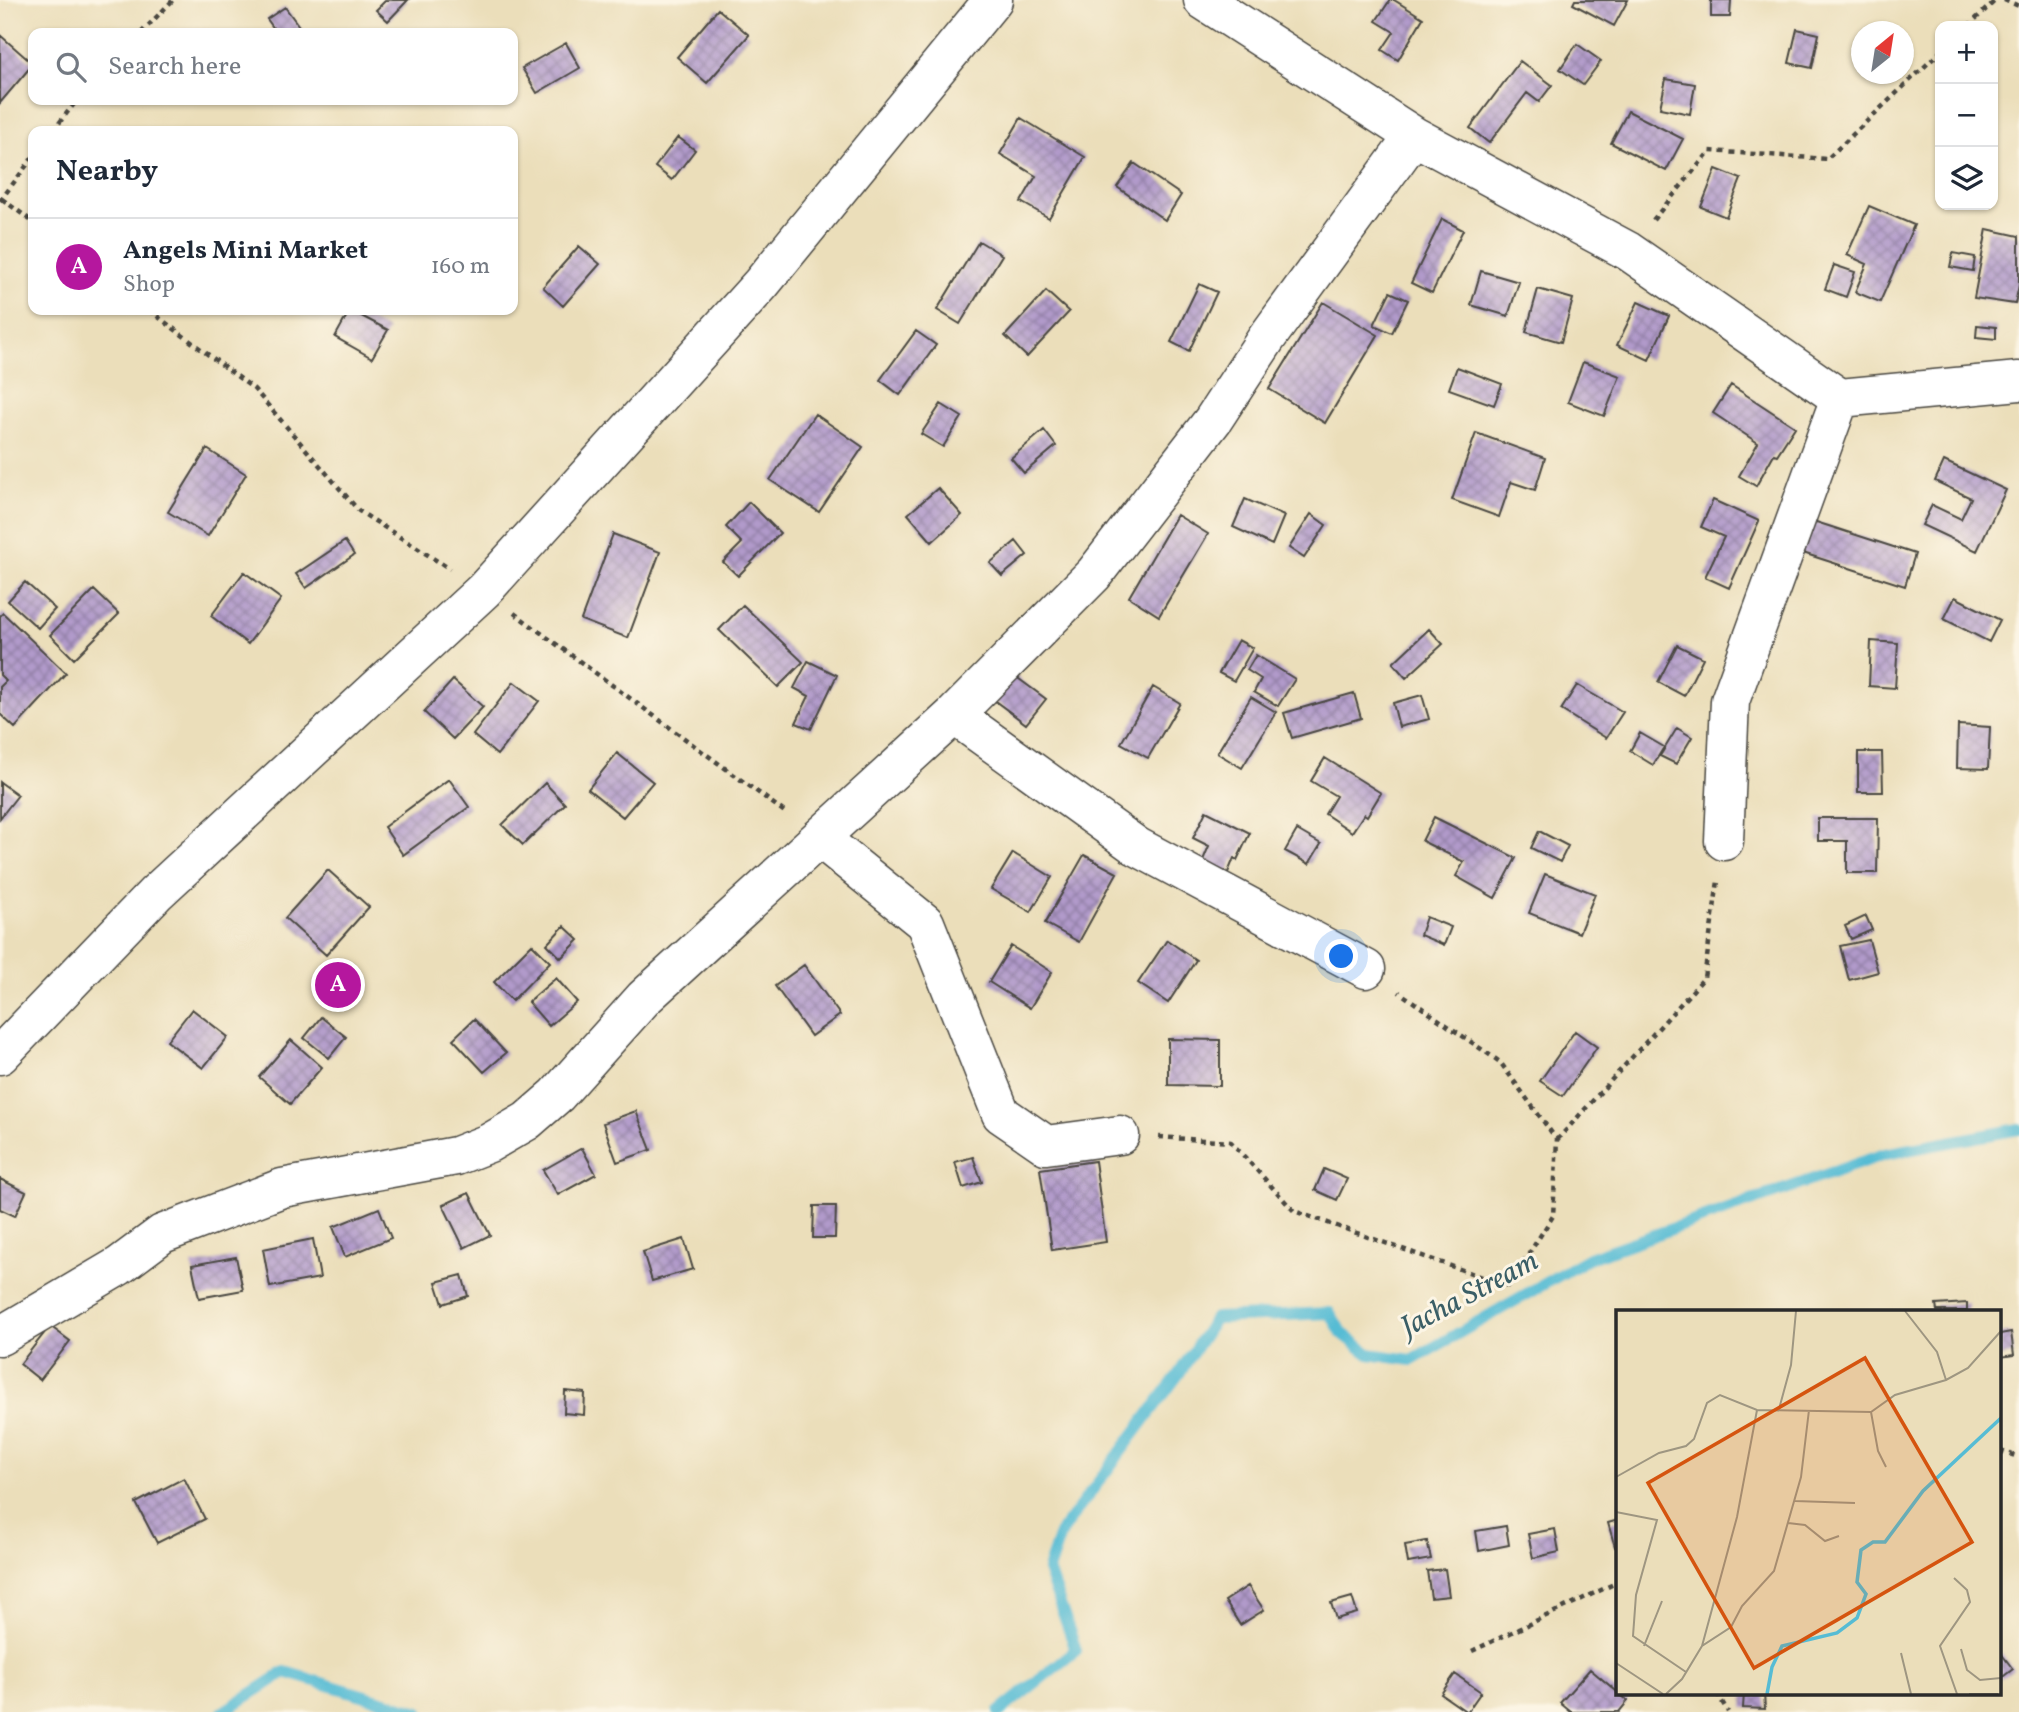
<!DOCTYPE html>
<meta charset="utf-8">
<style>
:root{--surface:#fff;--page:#f6f6f7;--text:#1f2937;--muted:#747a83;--line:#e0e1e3;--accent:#b5179e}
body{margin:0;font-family:Vollkorn,serif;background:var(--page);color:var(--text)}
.controls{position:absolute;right:21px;top:21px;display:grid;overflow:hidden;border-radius:14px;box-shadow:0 2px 5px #0004}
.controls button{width:63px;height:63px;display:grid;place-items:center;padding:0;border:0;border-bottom:2px solid var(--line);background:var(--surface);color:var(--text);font:35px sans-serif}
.compass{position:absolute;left:1851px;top:21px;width:63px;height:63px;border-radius:50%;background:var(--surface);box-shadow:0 2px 5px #0004;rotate:30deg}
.you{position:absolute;left:1342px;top:957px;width:24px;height:24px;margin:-18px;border:5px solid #fff;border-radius:50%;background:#1a73e8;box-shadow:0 0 0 10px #1a73e833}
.badge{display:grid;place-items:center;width:46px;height:46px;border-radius:50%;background:var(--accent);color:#fff;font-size:23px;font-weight:700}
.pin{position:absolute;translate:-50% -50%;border:4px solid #fff;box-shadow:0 2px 7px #0006}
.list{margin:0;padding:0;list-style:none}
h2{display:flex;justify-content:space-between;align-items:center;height:91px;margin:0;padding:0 28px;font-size:30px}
h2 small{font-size:23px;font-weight:400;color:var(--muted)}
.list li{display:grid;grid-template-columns:46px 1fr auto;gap:21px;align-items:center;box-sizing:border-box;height:98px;padding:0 28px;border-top:2px solid var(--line)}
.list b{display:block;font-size:26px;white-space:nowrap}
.list p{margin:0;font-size:23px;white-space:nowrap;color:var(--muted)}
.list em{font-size:23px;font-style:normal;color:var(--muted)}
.icon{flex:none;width:38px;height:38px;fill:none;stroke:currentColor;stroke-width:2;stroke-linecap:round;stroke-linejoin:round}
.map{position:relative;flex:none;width:2019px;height:1712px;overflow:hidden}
.search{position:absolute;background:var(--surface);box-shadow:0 2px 5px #0004;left:28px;top:28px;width:490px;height:77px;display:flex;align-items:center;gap:18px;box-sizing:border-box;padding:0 24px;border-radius:14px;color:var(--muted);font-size:26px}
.panel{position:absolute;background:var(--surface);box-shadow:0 2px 5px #0004;left:28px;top:126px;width:490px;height:189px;border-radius:14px}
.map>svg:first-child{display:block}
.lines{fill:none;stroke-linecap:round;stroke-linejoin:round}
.stream{stroke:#56bcd4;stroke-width:12}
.building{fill:url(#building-cross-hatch)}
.minor-casing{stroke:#484640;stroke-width:41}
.path{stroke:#484640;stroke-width:4.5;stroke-dasharray:5 5;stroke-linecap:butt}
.minor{stroke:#fff;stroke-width:38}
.labels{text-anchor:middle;stroke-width:6;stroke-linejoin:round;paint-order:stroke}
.water-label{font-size:30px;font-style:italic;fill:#3a5e66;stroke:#fcf5e5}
.inset-river{fill:none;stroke:#56bcd4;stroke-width:3.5}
.inset-road{fill:none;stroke:#9e9681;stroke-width:2}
.view{fill:#d5540f;fill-opacity:0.15;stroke:#d5540f;stroke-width:3.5}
.inset-edge{fill:none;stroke:#2b2b2b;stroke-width:3.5}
</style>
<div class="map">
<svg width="2019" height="1712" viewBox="0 0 2019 1712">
<defs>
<pattern id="building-cross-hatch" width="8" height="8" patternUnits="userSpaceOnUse" patternTransform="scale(1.75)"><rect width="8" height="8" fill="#b19aca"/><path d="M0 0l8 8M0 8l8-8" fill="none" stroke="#907ea4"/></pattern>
</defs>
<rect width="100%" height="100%" fill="#fcf5e5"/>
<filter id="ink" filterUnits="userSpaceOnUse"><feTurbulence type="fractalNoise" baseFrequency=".0143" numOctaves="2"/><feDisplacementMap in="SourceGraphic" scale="14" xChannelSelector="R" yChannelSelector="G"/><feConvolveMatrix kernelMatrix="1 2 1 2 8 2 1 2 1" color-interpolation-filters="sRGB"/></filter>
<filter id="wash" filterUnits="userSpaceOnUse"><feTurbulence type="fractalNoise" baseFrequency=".00686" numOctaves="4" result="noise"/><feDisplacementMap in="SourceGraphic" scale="28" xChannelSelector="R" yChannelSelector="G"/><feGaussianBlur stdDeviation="1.57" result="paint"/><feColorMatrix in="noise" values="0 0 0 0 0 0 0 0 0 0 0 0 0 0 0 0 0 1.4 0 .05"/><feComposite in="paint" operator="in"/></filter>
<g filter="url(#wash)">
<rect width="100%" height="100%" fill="#ebdeba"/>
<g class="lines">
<!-- stream -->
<path class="stream" d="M223,1712L285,1672L419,1712
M999,1712L1076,1650L1048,1570L1061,1532L1178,1375L1215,1318L1330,1313L1342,1333L1369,1354L1412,1360L1589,1258L1885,1154L2019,1129"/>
</g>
<g id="blocks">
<!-- building -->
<path class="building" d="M386,0H408L388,21L376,10Z
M1390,0H1394L1423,18L1398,60L1382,50L1394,32L1376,21Z
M1575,0H1628L1614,26L1573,4Z
M1711,0H1731L1730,17H1711Z
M285,7L301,29L294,33H277L267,19Z
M718,9L749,35L707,83L677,57Z
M1797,29L1819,34L1812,68L1789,63Z
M0,35L33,64L0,103Z
M566,43L580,68L537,93L522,68Z
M1577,44L1601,61L1583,85L1560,69Z
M1520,61L1552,85L1539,102L1527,93L1489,143L1470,128Z
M1666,79L1695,84L1690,114L1660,108Z
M1628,111L1683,139L1666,171L1611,143Z
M1021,118L1085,157L1049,218L1021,202L1036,176L1000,154Z
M678,137L695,150L672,180L655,167Z
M1134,163L1181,195L1165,220L1117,187Z
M1716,169L1741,179L1726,217L1701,207Z
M1869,206L1914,225L1880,302L1855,292L1867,264L1847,255Z
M1442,219L1463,230L1432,293L1411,283Z
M1987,229L2019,236V285L2015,304L1974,298Z
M979,241L1002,255L960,324L937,310Z
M579,246L600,264L563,306L543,287Z
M1953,253L1975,257L1973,271L1950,267Z
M1834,265L1855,272L1846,297L1825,289Z
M1481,271L1519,282L1508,316L1471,305Z
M1199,284L1217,292L1189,351L1171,342Z
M1538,289L1573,299L1561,342L1526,332Z
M1046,291L1069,312L1027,357L1005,336Z
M1390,292L1408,300L1392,333L1374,325Z
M1323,302L1378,335L1325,423L1269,389Z
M1638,302L1669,316L1649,360L1617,345Z
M350,310L388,330L372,358L335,337Z
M1977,325L1996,327V339L1976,337Z
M916,331L936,345L900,395L880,380Z
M1583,362L1620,376L1604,416L1568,402Z
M1457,367L1502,384L1494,405L1449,389Z
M1731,385L1795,427L1777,455L1774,454L1756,486L1739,476L1758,443L1713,413Z
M941,404L962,417L943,447L921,434Z
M815,414L863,447L819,512L770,480Z
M1044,430L1056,446L1024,473L1011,458Z
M1476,433L1545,458L1535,490L1511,482L1499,517L1452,500Z
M207,449L246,474L208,536L168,512Z
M1944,461L2006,490L1977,551L1922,525L1932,505L1961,519L1971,498L1935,481Z
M938,488L962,515L932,542L908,514Z
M1245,499L1284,516L1272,545L1233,527Z
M1713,500L1759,521L1729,588L1705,577L1724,537L1701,527Z
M749,502L780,533L738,576L723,562L742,543L726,527Z
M1311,514L1326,525L1304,558L1289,548Z
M1177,515L1208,534L1159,616L1129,597Z
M1810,520L1915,554L1905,586L1800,552Z
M613,534L660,552L628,638L581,620Z
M345,541L354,555L306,588L296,574Z
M1016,541L1027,555L1002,576L990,563Z
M244,572L281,599L248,644L211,616Z
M25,582L55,609L38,628L8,601Z
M94,590L119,614L74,659L50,635Z
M1955,597L2000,620L1989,642L1944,619Z
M743,605L803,662L778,687L719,630Z
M3,613L66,673L15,728L0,714V687L6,681L0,675V616Z
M1429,629L1443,644L1406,678L1393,663Z
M1238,640L1253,648L1234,681L1219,673Z
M1871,641L1898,643L1895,688L1869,686Z
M1677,645L1703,658L1684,696L1658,682Z
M1256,655L1295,679L1278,706L1254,692L1261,679L1247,670Z
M808,661L837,675L811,729L796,723L809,696L794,688Z
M1015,676L1046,699L1026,724L995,701Z
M453,680L483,707L453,739L424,712Z
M514,682L539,701L497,755L473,735Z
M1577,685L1623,712L1606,738L1561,710Z
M1153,687L1180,703L1148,758L1121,743Z
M1354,693L1361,718L1292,738L1284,713Z
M1422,695L1429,719L1399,727L1393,703Z
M1251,697L1276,712L1242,768L1217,753Z
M1958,725L1990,727L1988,769L1957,768Z
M1677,728L1692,737L1676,764L1660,756Z
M1640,733L1664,747L1653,765L1630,751Z
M1858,752H1882L1883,792H1858Z
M617,753L653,782L623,817L588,789Z
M1325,758L1381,793L1367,816L1364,814L1352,832L1325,814L1336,796L1311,781Z
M449,779L469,807L403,855L384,827Z
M0,782L18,795L0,818Z
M545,783L565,804L523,845L502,825Z
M1206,811L1250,833L1237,860L1234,858L1227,875L1201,865L1209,846L1193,838Z
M1434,817L1516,858L1495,898L1456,876L1464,862L1422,841Z
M1818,818H1878L1877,873H1847V841H1818Z
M1297,830L1321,844L1309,864L1285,851Z
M1539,831L1568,846L1560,862L1531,848Z
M1013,853L1052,877L1031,912L991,889Z
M1084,855L1117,873L1079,942L1045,923Z
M328,870L369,907L326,955L285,918Z
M1545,874L1595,894L1579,933L1529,913Z
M1866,916L1872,930L1851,939L1845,926Z
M1426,917L1451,927L1444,945L1420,935Z
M564,926L579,940L561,958L547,944Z
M1167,940L1196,960L1168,1003L1138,983Z
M1869,940L1878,972L1849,980L1840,946Z
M532,944L550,962L512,1001L494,982Z
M1011,946L1052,972L1030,1008L989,982Z
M804,965L840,1015L811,1036L775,986Z
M556,978L577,1002L549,1026L528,1002Z
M192,1009L228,1037L203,1068L167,1041Z
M321,1017L346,1037L329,1058L304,1038Z
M474,1019L506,1053L484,1072L453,1039Z
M1575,1031L1597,1047L1563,1096L1540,1081Z
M1168,1039L1220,1040V1086L1168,1085Z
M291,1040L322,1067L290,1104L259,1077Z
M636,1111L651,1150L617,1162L603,1123Z
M582,1148L596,1174L558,1195L543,1170Z
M973,1157L982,1182L963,1188L955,1162Z
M1095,1161L1106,1242L1052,1250L1040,1169Z
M1324,1169L1347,1179L1337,1200L1315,1190Z
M0,1179L26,1192L15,1216L0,1209Z
M469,1193L490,1235L464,1248L443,1205Z
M814,1206H836L835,1238H813Z
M379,1208L391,1238L345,1257L333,1227Z
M313,1239L320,1278L270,1287L263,1249Z
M684,1239L693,1269L652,1281L643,1252Z
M236,1257L243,1290L199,1298L192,1265Z
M462,1275L468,1296L443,1304L436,1282Z
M1967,1303V1311H1937L1936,1305Z
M50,1326L70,1341L40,1380L20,1364Z
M2011,1332L2014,1355L2000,1357V1334Z
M565,1391L585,1393L584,1415L564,1413Z
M184,1478L205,1519L157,1543L136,1503Z
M1618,1520V1546L1615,1547L1608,1523Z
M1506,1526L1509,1545L1479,1551L1476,1531Z
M1555,1529L1559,1552L1533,1558L1528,1534Z
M1427,1541L1431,1559L1408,1563L1405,1545Z
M1445,1569L1449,1596L1431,1598L1427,1571Z
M1248,1586L1264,1610L1240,1625L1225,1601Z
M1352,1597L1357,1613L1336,1619L1331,1603Z
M2000,1652L2013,1669L2000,1679Z
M1590,1669L1628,1701L1619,1712H1571L1560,1703Z
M1455,1674L1481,1692L1467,1712L1441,1694Z
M1744,1693H1764L1765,1709L1743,1708Z"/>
</g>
</g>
<g filter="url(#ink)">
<use href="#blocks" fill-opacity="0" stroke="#484640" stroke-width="2"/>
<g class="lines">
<defs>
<path id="minor" d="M1203,0L1414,136L1628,251L1840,398L2019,381
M954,715L1136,846L1366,969
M821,839L925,923L1001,1114L1046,1145L1120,1135
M1724,841L1730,701L1840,398
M0,1055L156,893L484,590L761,284L993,0
M0,1336L119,1266L162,1234L282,1188L456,1156L489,1143L527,1121L557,1095L644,998L954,715L1094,574L1213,420L1266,339L1414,136"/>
</defs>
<!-- minor casing -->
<use href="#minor" class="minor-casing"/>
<!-- path -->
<path class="path" d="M2004,0L2019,6
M1968,26L1996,0
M141,33L173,0
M53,131L77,100
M2,199L33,222
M0,201L33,157
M1653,220L1710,151L1827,159L1940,52
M149,310L254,389L359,511L450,569
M514,613L786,813
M1159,1137L1231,1142L1294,1211L1508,1286L1553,1216L1557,1140L1500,1062L1399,992
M1557,1140L1704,978L1718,881
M2000,1451L2019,1457
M1472,1651L1618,1582
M1717,1693L1728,1712"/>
<!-- minor -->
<use href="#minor" class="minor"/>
</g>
</g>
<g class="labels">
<!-- water labels -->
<g class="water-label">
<text transform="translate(1469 1293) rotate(-28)" y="10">Jacha Stream</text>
</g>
</g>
<!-- overview -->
<g transform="translate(1616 1310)">
<rect width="385" height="385" fill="#ebdeba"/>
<path class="inset-river" d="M151,384L156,357L166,336L221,323L241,308L250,284L241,272L245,240L257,232H269L307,181L385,108"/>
<path class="inset-road" d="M289,1L321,42L330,70M163,99L175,55L180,1M255,102L262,141L270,157M0,167L43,143L70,136L78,129L91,93L104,85L141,100L255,102L279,85L330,70L352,58L385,21M179,191L239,193M0,202L41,210L20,285L17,326L70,362M172,213L189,215L209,231L223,226M338,268L351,280L354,292L324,336L341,384M28,336L46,291M86,336L121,207L141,100M345,339L351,360L364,370L385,368M285,343L295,384M0,353L47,384M50,384L66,369L86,336L115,317L126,296L158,261L185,167L193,100M353,384H382"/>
<path class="view" d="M249,48L356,232L138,358L32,173Z"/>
<rect width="385" height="385" class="inset-edge"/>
</g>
</svg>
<div class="controls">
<button>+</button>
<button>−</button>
<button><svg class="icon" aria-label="layers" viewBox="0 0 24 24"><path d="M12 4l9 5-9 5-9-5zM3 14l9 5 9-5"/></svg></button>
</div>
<svg class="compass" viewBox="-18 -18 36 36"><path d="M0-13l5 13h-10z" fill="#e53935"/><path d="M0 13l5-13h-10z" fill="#747a83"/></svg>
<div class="you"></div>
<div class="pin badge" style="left:338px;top:985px">A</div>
<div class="search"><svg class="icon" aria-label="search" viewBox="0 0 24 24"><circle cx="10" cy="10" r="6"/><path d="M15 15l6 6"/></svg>Search here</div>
<section class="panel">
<h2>Nearby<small></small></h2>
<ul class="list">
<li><span class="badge">A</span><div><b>Angels Mini Market</b><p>Shop</p></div><em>160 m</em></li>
</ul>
</section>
</div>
